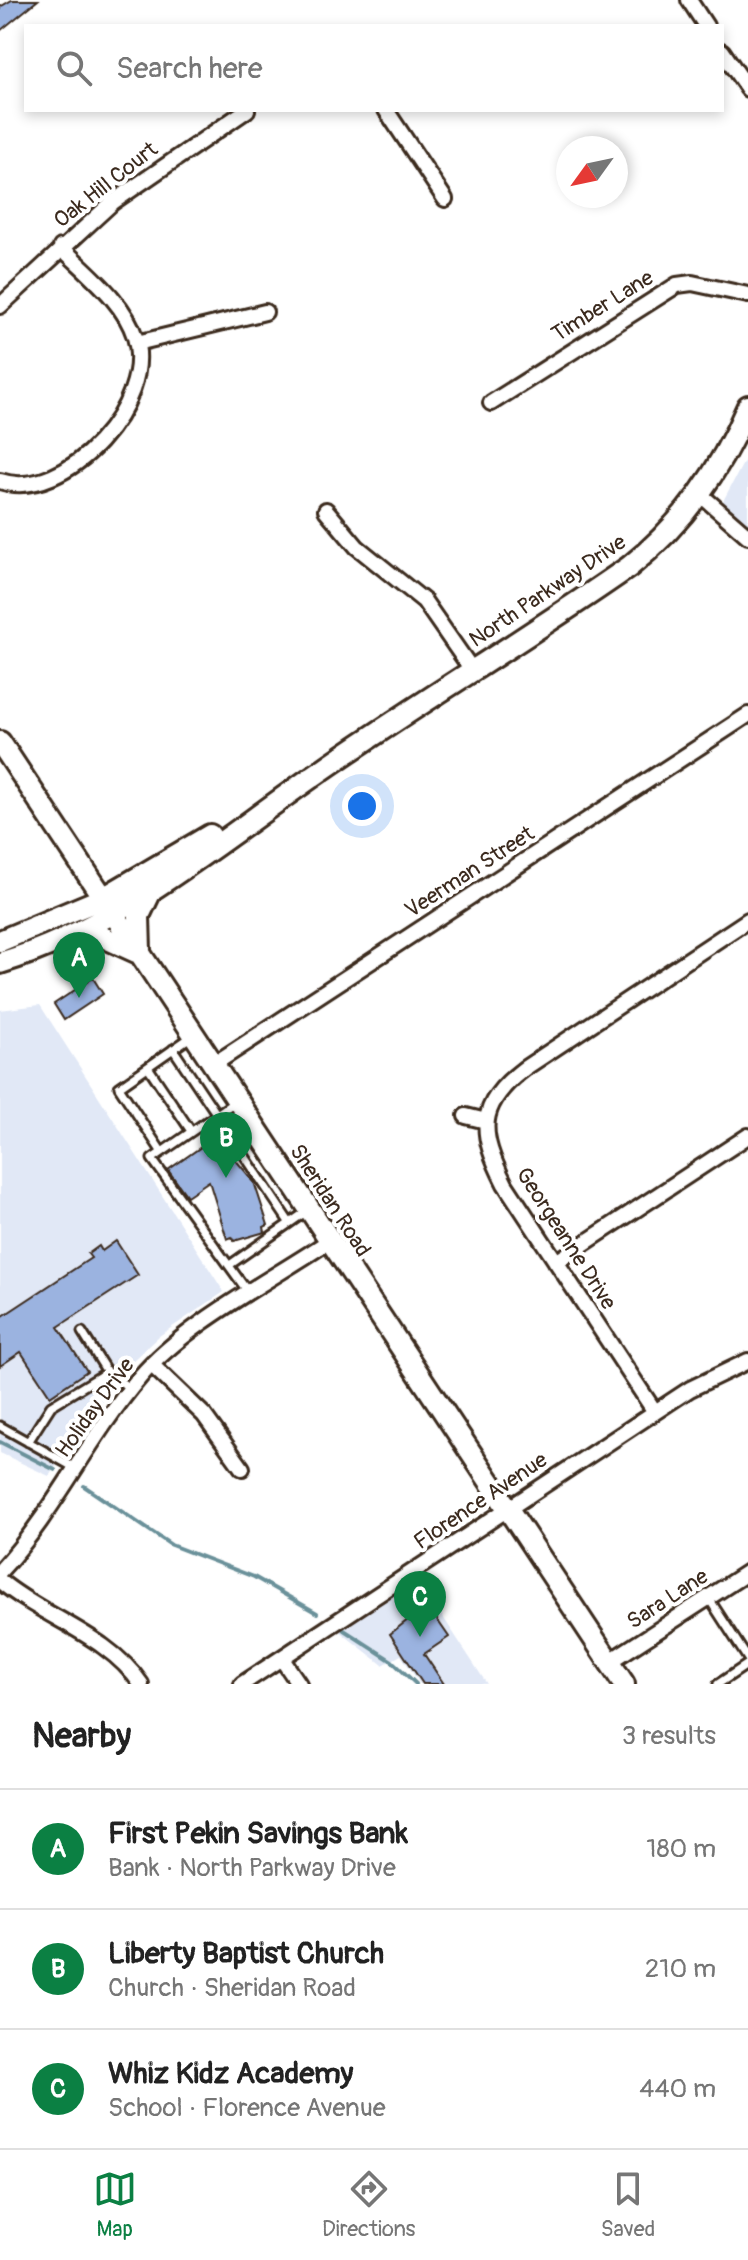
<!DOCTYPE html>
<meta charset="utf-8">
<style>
:root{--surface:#fff;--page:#f6f6f6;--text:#222;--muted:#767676;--line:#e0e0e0;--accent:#0b8043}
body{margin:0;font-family:Pangolin,sans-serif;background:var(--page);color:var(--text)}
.compass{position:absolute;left:556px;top:136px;width:72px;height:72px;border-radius:50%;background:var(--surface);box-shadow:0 4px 12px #0003;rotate:237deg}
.you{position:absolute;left:362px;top:806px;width:28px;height:28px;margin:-20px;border:6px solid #fff;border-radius:50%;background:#1a73e8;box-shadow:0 0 0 12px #1a73e833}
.badge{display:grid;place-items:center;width:52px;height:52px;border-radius:50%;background:var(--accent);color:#fff;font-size:26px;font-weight:700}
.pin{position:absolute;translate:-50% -66px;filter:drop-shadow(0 2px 4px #0008)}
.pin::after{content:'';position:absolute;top:42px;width:28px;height:24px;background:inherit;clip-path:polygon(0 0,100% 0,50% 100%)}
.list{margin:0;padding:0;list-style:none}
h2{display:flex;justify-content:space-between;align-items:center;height:104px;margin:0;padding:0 32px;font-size:34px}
h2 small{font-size:26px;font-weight:400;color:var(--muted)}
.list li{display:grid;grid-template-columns:52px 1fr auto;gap:24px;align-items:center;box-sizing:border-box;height:120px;padding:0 32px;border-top:2px solid var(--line)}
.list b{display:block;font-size:30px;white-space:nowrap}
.list p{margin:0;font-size:26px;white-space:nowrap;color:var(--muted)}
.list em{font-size:26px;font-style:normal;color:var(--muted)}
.icon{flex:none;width:44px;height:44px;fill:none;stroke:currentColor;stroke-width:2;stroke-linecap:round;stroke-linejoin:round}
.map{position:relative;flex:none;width:748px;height:1684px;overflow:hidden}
.search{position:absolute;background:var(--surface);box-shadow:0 4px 12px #0003;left:24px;right:24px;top:24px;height:88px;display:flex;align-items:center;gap:20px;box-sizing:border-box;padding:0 28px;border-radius:0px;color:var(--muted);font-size:30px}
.sheet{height:464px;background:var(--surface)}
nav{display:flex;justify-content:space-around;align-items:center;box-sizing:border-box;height:112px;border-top:2px solid var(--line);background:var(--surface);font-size:22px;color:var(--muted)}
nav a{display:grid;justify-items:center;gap:4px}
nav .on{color:var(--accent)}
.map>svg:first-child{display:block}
.built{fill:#e1e8f6}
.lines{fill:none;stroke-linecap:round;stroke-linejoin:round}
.stream{stroke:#6b919a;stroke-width:4}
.building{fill:#9bb3e0;stroke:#3b2a1e;stroke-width:2}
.lane-casing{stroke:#3b2a1e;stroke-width:13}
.street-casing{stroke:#3b2a1e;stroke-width:20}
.secondary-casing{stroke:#3b2a1e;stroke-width:26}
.lane{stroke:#fff;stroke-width:7}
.street{stroke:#fff;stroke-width:14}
.secondary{stroke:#fff;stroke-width:20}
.labels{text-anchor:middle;stroke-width:8;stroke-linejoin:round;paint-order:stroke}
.street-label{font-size:22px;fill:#3b2a1e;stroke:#fff}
</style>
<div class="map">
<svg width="748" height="1684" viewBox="0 0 748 1684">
<rect width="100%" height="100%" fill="#fff"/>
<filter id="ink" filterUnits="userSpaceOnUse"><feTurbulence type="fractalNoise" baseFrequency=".0125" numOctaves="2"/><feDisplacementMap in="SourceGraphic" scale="16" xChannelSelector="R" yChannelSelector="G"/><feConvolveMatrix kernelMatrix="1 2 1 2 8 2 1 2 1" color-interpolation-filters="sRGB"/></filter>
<g filter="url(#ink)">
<!-- built -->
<path class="built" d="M748,454V526L723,501Z
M40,1005L224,1292L159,1336L130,1363L49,1476L0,1453V1010Z
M418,1579L487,1684H420L401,1655L383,1665L339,1631Z"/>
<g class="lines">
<!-- stream -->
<path class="stream" d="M0,1442L55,1470
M84,1486L171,1545L254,1577L317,1613
M344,1630L392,1661L416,1684"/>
</g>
<!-- building -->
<path class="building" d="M12,0H38L0,31V7Z
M93,978L103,994L64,1020L54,1004Z
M214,1138L218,1144L225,1139L237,1156L234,1158L254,1182L268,1225L264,1227L265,1232L234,1241L232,1237L227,1239L209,1181L187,1196L168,1170Z
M116,1241L138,1275L58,1327L87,1371L50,1396L21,1352L0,1366V1318L91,1258L88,1254L99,1246L102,1251Z
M427,1605L449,1637L424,1654L444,1684H423L390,1634Z"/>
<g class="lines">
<defs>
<path id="lane" d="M173,1049L289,1222
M148,1067L191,1131
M236,1101L152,1159L248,1292
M161,1151L119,1087L192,1036
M231,1264L307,1211
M82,1332L107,1372
M0,1426L75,1468
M28,1442L51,1406L107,1372L131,1389
M708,1597L748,1659
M718,1684L748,1664"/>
<path id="street" d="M689,0L706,26
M722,51L748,89
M386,110L445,199
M0,306L113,202L247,110
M137,343L265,312
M491,403L677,285L692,283L748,295
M0,481C66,503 156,402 135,337C124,301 87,273 61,247
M701,495L748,536
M326,510L357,547L424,601L472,670
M214,1064L748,715
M466,1116L486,1121
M556,1262L748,1136
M152,1365L204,1415L242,1468
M655,1412L505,1184C479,1133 476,1105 525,1068L748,920
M0,1571C55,1512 88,1438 140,1377C185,1324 271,1280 329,1241
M0,1581C44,1618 108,1635 141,1684
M282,1659L299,1684
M609,1662L748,1572
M242,1684L690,1389L748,1361"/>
<path id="secondary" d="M0,742L624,1684
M76,936L103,937L136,952
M0,941L103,898L210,835
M140,951L139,916L151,891
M0,963C123,926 221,839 325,768C425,699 529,637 629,567C684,523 720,471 748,406"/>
</defs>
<!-- lane casing -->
<use href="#lane" class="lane-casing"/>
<!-- street casing -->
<use href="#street" class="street-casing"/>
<!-- secondary casing -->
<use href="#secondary" class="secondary-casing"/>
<!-- lane -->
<use href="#lane" class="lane"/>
<!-- street -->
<use href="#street" class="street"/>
<!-- secondary -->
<use href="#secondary" class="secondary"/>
</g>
</g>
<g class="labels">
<!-- street labels -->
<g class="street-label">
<text transform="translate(105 184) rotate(-38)" y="8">Oak Hill Court</text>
<text transform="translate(602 305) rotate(-32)" y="8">Timber Lane</text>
<text transform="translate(547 590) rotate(-34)" y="8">North Parkway Drive</text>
<text transform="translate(469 871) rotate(-33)" y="8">Veerman Street</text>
<text transform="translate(331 1200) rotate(57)" y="8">Sheridan Road</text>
<text transform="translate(567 1238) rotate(57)" y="8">Georgeanne Drive</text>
<text transform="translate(94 1407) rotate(-54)" y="8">Holiday Drive</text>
<text transform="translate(480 1500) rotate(-34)" y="8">Florence Avenue</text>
<text transform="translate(667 1598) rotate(-33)" y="8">Sara Lane</text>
</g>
</g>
</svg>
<svg class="compass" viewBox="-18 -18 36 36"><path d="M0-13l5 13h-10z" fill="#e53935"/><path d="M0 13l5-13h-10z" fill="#767676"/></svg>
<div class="you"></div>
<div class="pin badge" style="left:79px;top:998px">A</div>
<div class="pin badge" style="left:226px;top:1178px">B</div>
<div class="pin badge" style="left:420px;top:1637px">C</div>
<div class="search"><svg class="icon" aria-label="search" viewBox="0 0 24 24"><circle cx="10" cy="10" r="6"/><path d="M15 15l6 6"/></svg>Search here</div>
</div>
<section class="sheet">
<h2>Nearby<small>3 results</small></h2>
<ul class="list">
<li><span class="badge">A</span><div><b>First Pekin Savings Bank</b><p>Bank · North Parkway Drive</p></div><em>180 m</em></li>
<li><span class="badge">B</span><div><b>Liberty Baptist Church</b><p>Church · Sheridan Road</p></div><em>210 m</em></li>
<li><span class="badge">C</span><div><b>Whiz Kidz Academy</b><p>School · Florence Avenue</p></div><em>440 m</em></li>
</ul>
</section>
<nav>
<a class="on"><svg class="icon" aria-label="map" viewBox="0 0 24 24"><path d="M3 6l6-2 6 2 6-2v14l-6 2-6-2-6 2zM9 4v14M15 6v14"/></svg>Map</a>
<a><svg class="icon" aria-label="directions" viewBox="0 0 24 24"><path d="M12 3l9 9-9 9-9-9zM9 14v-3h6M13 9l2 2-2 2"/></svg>Directions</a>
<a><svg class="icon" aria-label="saved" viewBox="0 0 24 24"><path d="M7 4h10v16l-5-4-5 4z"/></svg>Saved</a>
</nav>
